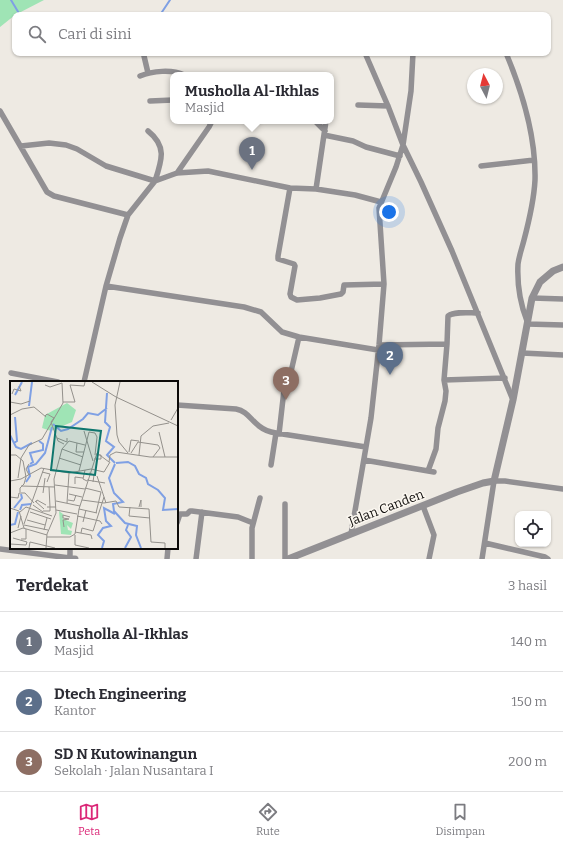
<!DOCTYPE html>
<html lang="id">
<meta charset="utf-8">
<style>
:root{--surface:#fff;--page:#f7f7f7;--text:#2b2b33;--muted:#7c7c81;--line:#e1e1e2;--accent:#db2777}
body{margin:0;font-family:Bitter,serif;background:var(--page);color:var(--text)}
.controls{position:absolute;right:12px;bottom:12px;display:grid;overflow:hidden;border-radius:8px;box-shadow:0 1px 3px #0004}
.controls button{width:36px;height:36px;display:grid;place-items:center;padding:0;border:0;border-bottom:1px solid var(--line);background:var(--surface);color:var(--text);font:20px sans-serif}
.compass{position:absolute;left:467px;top:68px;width:36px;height:36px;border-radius:50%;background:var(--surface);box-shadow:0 1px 3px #0004;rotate:353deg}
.you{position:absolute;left:389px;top:212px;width:14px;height:14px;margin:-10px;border:3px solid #fff;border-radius:50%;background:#1a73e8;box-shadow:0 0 0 6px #1a73e833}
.badge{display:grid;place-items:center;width:26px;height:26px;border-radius:50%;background:var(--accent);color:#fff;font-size:13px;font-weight:700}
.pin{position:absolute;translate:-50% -33px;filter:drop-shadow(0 1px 2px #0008)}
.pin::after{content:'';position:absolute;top:21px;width:14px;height:12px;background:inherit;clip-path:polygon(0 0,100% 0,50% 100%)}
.popup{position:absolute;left:170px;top:72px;width:164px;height:52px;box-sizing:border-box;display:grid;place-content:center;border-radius:8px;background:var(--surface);filter:drop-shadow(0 1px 3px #0005);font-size:13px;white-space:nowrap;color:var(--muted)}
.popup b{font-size:15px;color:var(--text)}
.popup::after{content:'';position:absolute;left:50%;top:100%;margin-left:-8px;border:8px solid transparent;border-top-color:var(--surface)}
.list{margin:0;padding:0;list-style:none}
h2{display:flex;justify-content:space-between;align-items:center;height:52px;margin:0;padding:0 16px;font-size:17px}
h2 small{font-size:13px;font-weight:400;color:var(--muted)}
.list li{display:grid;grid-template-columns:26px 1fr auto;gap:12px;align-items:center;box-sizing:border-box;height:60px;padding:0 16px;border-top:1px solid var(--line)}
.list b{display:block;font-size:15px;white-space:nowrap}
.list p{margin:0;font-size:13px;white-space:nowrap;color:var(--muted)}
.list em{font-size:13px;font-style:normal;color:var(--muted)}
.icon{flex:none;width:22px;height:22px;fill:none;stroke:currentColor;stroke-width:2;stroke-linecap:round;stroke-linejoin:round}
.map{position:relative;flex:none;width:563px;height:559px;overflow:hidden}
.search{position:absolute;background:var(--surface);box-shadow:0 1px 3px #0004;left:12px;right:12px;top:12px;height:44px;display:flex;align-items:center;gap:10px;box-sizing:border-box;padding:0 14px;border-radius:8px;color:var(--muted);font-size:15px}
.sheet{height:232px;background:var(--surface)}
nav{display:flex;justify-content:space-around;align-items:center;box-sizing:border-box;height:56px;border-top:1px solid var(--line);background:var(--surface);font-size:11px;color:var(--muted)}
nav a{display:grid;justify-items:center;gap:2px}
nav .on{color:var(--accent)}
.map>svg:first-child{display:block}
.green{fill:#9fe4b5}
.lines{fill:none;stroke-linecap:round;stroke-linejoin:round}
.stream{stroke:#7fa0e4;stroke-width:2}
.minor{stroke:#929093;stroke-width:5.5}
.tertiary{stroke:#929093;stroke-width:7}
.labels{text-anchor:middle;stroke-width:3;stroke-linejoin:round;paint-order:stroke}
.street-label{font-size:13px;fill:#0d0b09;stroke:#fbf7f0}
.inset-river{fill:none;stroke:#7fa0e4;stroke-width:2}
.inset-road{fill:none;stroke:#94918c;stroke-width:1}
.view{fill:#0f766e;fill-opacity:0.15;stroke:#0f766e;stroke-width:2}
.inset-edge{fill:none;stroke:#0d0b09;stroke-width:2}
</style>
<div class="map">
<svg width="563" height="559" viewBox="0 0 563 559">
<rect width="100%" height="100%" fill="#eeeae3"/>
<!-- green -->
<path class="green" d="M0,0H44L15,15L0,27Z"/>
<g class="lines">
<!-- stream -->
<path class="stream" d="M11,0L20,15
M160,15L170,0
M58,53L63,55L74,53"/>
<!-- minor -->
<path class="minor" d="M365,53L388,106L403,145L421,182L452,251L513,400
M506,53C522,91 536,138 535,180C534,200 529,221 524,240C522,248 519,256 518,264C517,283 520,303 527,321
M144,56L148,73
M140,76C152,71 172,69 184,75
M150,101L173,100
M358,105L388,106
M0,111L47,192L54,196L128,215
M315,121L325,131
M324,135L353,141L366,147L400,156
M21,146L49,143L66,145L77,149L106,166L155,181C162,160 167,146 148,131
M481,166L534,160
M177,173L209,127L212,121
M290,188L278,256V259L294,264L295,266L290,294L291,297L297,300L320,298L341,294L343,292L344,285L384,284
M316,189L326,121
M106,286L244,307L261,312L282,332L299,337L378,350
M532,298L563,299
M527,324L563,325
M447,344L448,316C455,311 469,313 478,313
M379,345L447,344L444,380L505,378
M522,353L563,355
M11,373L58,382
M84,382L106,286L120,238L128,215L155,181L177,173L208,171L290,188L316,189L355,195L381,202
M177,405L236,409C247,411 250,419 259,426C264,430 269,432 276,433L366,447
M279,434L284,390L290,376L299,337
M364,460L434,472
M271,465L276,433
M428,471L436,449L438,428L445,401L446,391L444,380
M285,504V559
M423,506L434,535L429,559
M177,523L180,514H187L190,511H192L238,517L253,523
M351,534L371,418L379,345L384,284L379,208L396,167L403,145L411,91L413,53
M485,543L545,557L548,559
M0,549L70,558V548
M167,559L168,548
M196,559L202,512
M252,559V528L260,498
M482,559L494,481H505L563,489"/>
<!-- tertiary -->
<path class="tertiary" d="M70,559H75
M288,559L457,492L483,483L494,481L513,400L532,298L540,282L553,271L563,267"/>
</g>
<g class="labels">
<!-- street labels -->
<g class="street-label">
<text transform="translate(386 507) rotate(-21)" y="5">Jalan Canden</text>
</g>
</g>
<!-- overview -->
<g transform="translate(10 381)">
<rect width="168" height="168" fill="#eeeae3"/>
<path d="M49,130L53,133V138L63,142L61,148L57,144L58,149L62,150L61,154L51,153Z" fill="#9fe4b5"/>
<path d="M57,22L66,29L62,41L41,50L32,47L35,34Z" fill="#9fe4b5"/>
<path class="inset-river" d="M97,12L95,41L100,46L96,60L104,66L97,74L105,82M5,14L12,1M19,25L22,1M43,43L51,50L58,48L73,38L78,32L88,34L97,27M0,54L6,66L11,68L22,62M4,62L7,60L5,36M106,82L118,81L125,85L129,93L136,97L138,103L148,109L155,117L153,129L168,128M20,83L23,81L20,72L33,69V63L29,60M105,83L99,97L104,112L113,121L103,123L104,130L115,142L127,145L126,154L131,167M16,101L20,95L18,86L26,83L35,72L42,46M4,127L12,117L11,113M10,129L12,124L21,123M0,144L5,143L8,131M92,167L94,160L88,154L93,147L101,145L96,140L94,127L105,133M115,167L121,156L116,149L118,144"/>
<path class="inset-road" d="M82,1L106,16L168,45M110,1L105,24L107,54L109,61L118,72M0,7V22M2,13L4,8L11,10L9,5M0,21L11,23L20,20M53,21H65L60,4L74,5L75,1M0,34L12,28L24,26L36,36M35,35L37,33L44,37L41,41L45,52L48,60L54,63M161,39L168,27M74,50L83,80M149,51L155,76M47,57L57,61V57M67,62L66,71H74M52,68L73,76M119,71L121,59L129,60M121,72L128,61L148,64L150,67L143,76M0,74H6L13,80L16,96M129,74L131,55L143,45L159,42M49,77L71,84M84,78H91V74H86M19,83L16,88L19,94M75,89L73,98L77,100M69,90L79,51L85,52L87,56L85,74M32,91L40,93L37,101M79,92L84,94L83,101M87,95L96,122M8,97L11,77L19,64L32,58L53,22L52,2L40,6L35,4M77,99L95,102M0,100L11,98L31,87L59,92L81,88L94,91L100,81M65,103V96L73,97M45,104L75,108M11,105L45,106M75,107L91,111M10,111V107L14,103L16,96M33,112L35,97M59,113L72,116M0,116L8,117L9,112H15L24,122M58,119L64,120L66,114M72,119L94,122L106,120L109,126L139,128L141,161L155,162V167M25,120L34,128M46,120L70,125M26,121L27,119L36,124M57,122L59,92M23,124L33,131M37,126H40L39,106M120,126L119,135L140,137M129,126L131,119V126M0,127L9,130L14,147M69,128L87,132M46,129L67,133M33,130H40V126H46M10,131L16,126L42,135M20,131L41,138M86,132L91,111M67,135L90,140L92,143M59,138L53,137V134L60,136M17,139L35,144M73,141L76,129M14,143L34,87M14,144L38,149M54,146L53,139L59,138M8,147L11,135M34,149L37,137M65,151L81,154L82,158M0,152L13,147L37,154M71,152L72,147L83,150L94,116M65,154V164L79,167M37,156H60L65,153L69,128L87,72L99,81L100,74L106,71L140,76H168M3,157L17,161L16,164M11,158H16V148M0,163L16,164M19,167L20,161L45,167M36,167L37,153L46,132L44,98L52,68L59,60L75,64"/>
<path class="view" d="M46,45L91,50L85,94L41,89Z"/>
<rect width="168" height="168" class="inset-edge"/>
</g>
</svg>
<div class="controls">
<button><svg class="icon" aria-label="locate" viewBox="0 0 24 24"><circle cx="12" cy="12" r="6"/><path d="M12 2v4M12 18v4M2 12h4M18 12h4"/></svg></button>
</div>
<svg class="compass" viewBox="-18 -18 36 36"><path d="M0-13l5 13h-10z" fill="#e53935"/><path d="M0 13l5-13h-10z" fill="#7c7c81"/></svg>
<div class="you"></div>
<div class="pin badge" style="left:252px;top:170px;background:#6b7280">1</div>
<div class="popup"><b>Musholla Al-Ikhlas</b>Masjid</div>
<div class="pin badge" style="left:390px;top:375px;background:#5c6f8a">2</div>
<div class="pin badge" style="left:286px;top:400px;background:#8d6e63">3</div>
<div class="search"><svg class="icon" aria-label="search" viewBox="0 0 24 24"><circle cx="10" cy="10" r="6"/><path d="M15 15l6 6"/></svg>Cari di sini</div>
</div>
<section class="sheet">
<h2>Terdekat<small>3 hasil</small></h2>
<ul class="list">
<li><span class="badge" style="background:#6b7280">1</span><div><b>Musholla Al-Ikhlas</b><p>Masjid</p></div><em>140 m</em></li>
<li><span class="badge" style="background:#5c6f8a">2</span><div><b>Dtech Engineering</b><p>Kantor</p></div><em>150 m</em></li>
<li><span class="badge" style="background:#8d6e63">3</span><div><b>SD N Kutowinangun</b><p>Sekolah · Jalan Nusantara I</p></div><em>200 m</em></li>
</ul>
</section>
<nav>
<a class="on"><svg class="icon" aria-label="map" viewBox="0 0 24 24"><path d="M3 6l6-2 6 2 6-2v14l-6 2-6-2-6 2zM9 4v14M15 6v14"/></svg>Peta</a>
<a><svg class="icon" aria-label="directions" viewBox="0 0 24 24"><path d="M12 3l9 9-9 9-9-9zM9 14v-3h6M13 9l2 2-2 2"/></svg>Rute</a>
<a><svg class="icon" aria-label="saved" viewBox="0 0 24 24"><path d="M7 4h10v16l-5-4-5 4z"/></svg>Disimpan</a>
</nav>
